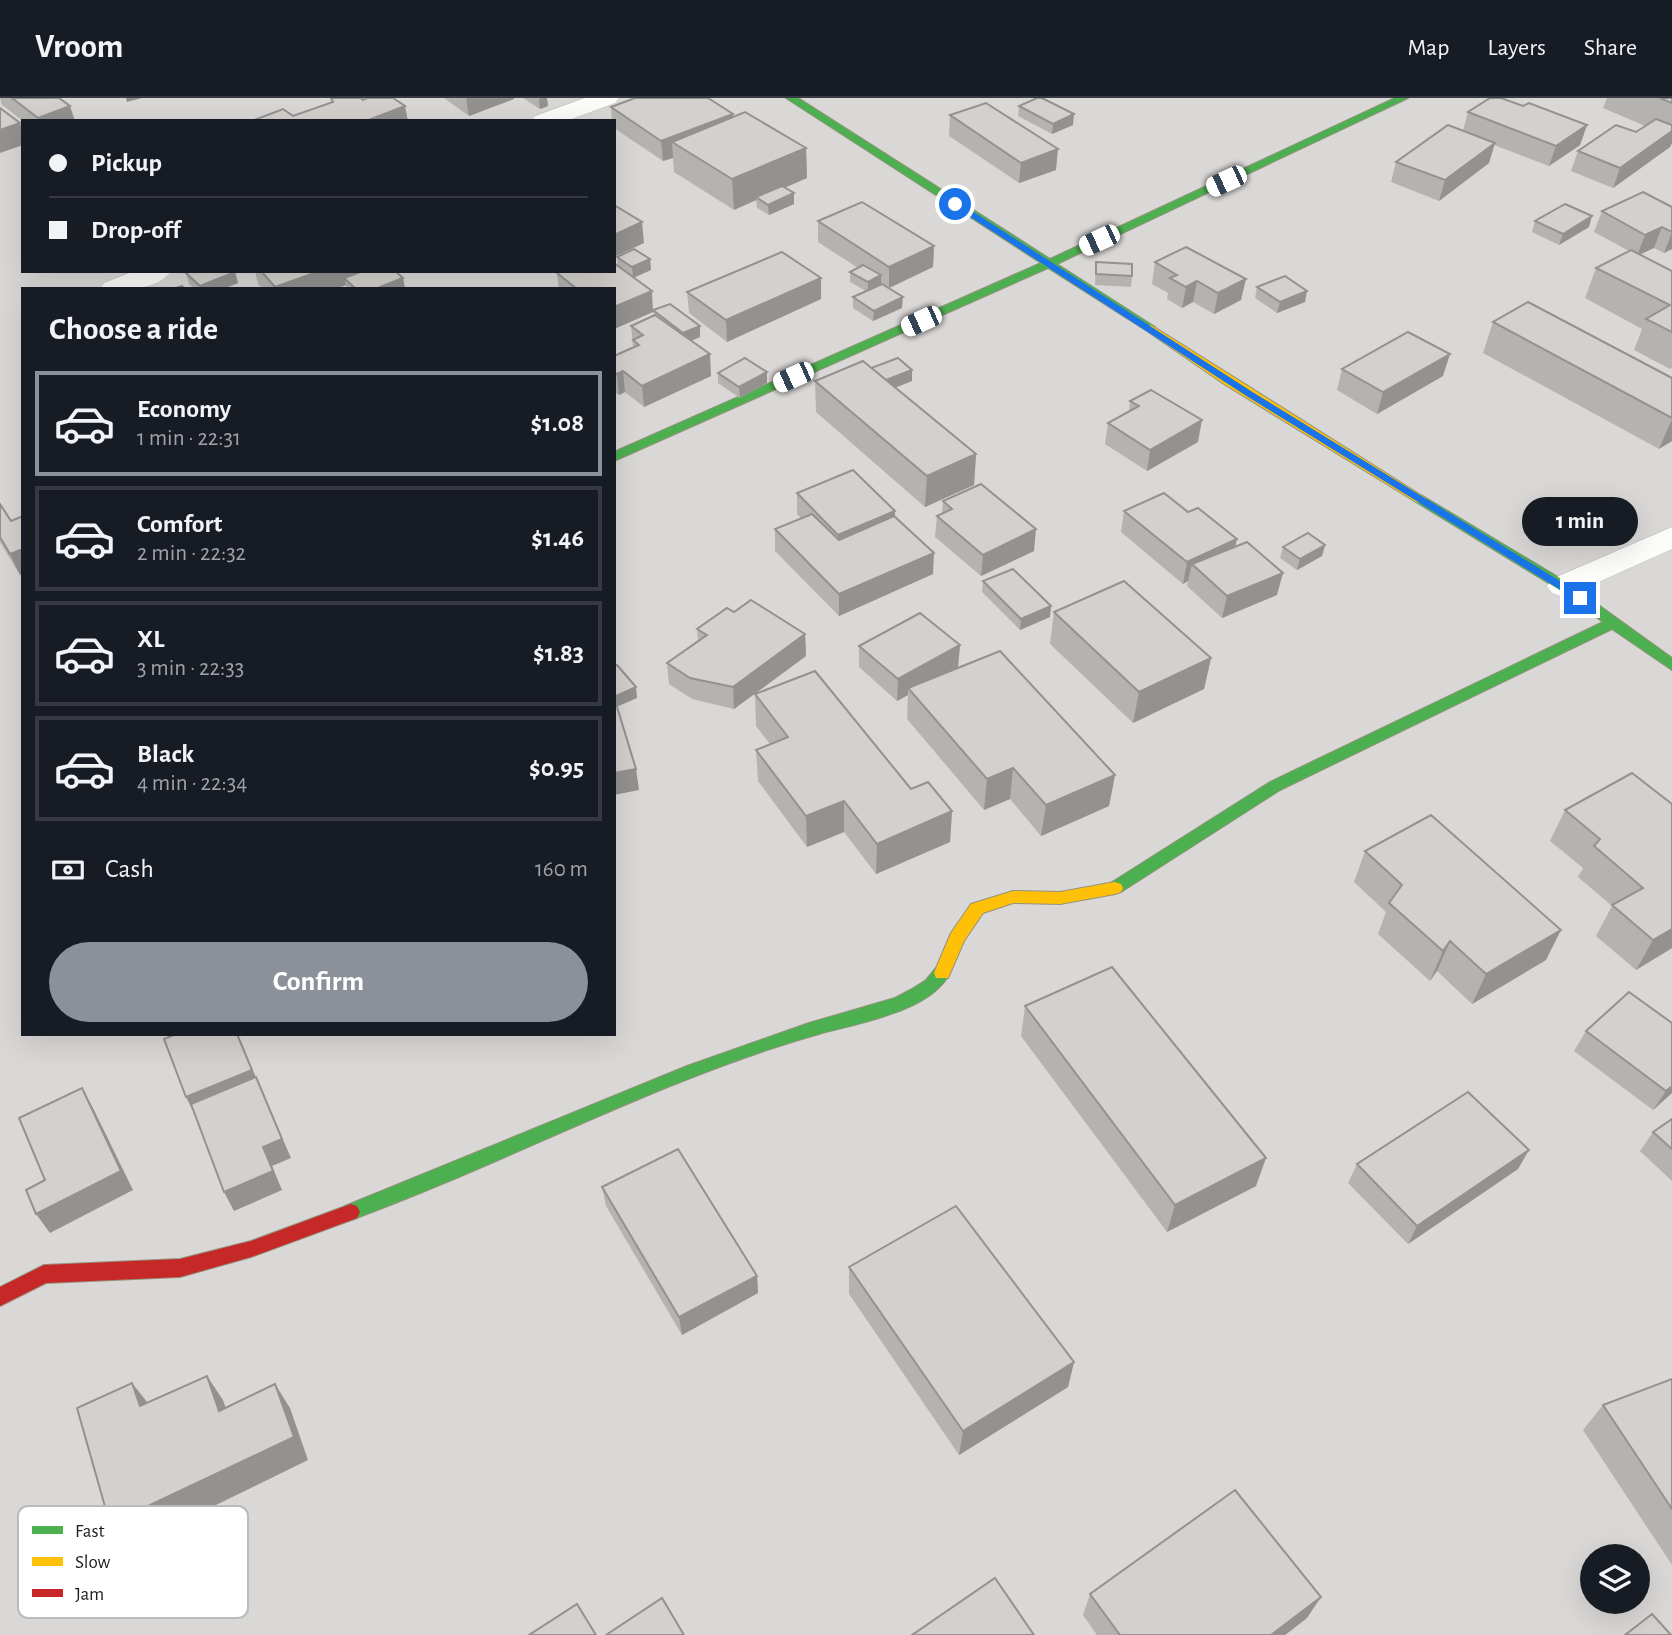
<!DOCTYPE html>
<meta charset="utf-8">
<style>
:root{--surface:#171b24;--page:#242831;--text:#f1f3f6;--muted:#9ea1a6;--line:#363941;--accent:#8c9099}
body{margin:0;font-family:"Alegreya Sans",sans-serif;background:var(--page);color:var(--text);height:100vh;display:flex;flex-direction:column;font-size:26px;white-space:nowrap}
*{box-sizing:border-box;margin:0}
p{font-size:23px;color:var(--muted)}
.icon{flex:none;width:38px;height:38px;fill:none;stroke:currentColor;stroke-width:2;stroke-linecap:round;stroke-linejoin:round}
.map{position:relative;flex:1;overflow:hidden}
.panel{position:absolute;left:21px;top:189px;width:595px;height:749px;display:flex;flex-direction:column;background:var(--surface);border-radius:0px;box-shadow:0 7px 28px #0002}
.panel>*{flex:none}
.top-card{position:absolute;left:21px;top:21px;width:595px;height:154px;border-radius:0px;box-shadow:0 7px 28px #0002;display:grid;align-content:center;height:154px;padding:0 28px;background:var(--surface)}
.tools{position:absolute;left:1580px;top:1446px;display:grid;gap:14px}
.tools a{display:grid;place-items:center;width:70px;height:70px;border-radius:50%;background:var(--surface);box-shadow:0 7px 28px #0002;font-size:35px}
.end{position:absolute;width:32px;height:32px;margin:-16px;border:9px solid #1a73e8;background:#fff;box-shadow:0 0 0 4px #fff}
.from{border-radius:50%}
.bubble{position:absolute;height:49px;border-radius:24px;background:var(--surface);box-shadow:0 7px 28px #0002;font-size:23px;font-weight:700;line-height:49px;text-align:center}
.car{position:absolute;width:21px;height:42px;margin:-21px -10px;border-radius:9px;box-shadow:0 0 5px 2px #0007;background:linear-gradient(#fff 24%,#345 0 40%,#fff 0 76%,#345 0 86%,#fff 0)}
.top-card b{display:flex;align-items:center;gap:24px;height:66px;font-size:26px}
.top-card b+b{border-top:2px solid var(--line)}
.top-card i{width:18px;height:18px;background:var(--text)}
ul{padding:0;list-style:none}
li{display:flex;align-items:center;gap:21px;height:105px;margin:0 14px 10px;padding:0 14px;border:4px solid var(--line);border-radius:0px}
li div{flex:1}
li b{display:block;font-size:26px}
li em{font-style:normal;font-weight:700}
li.active{border-color:var(--accent)}
li>.icon{width:63px;height:63px;stroke-width:1.5}
h2{padding:0 28px;font-size:32px;line-height:84px}
.pay{display:flex;align-items:center;gap:18px;height:77px;padding:0 28px;font-size:26px}
.pay p{margin-inline-start:auto}
.button{display:flex;gap:14px;margin-top:auto;padding:14px 28px}
.button a{flex:1;height:80px;border-radius:42px;background:var(--accent);color:#fff;font-size:28px;font-weight:700;line-height:80px;text-align:center}
header{display:flex;align-items:center;gap:42px;box-sizing:border-box;height:98px;padding:0 35px;background:var(--surface);border-bottom:2px solid var(--line)}
header strong{font-size:33px}
nav{display:flex;gap:38px;margin-inline-start:auto;font-size:24px}
.map>svg:first-child{display:block}
</style>
<header>
<strong>Vroom</strong>
<nav><a>Map</a><a>Layers</a><a>Share</a></nav>
</header>
<div class="map">
<svg width="1672" height="1537" viewBox="0 0 1672 1537">
<rect width="100%" height="100%" fill="#ebe8e5"/>
<path fill="#dad8d6" fill-rule="evenodd" d="M0,0H1672V1537H0ZM23,23H614V173H23ZM23,191H614V936H23ZM1592,1458H1638V1503H1592Z"/>
<g fill="none" stroke-linecap="round" stroke-linejoin="round">
<g stroke="#c2c0bf" stroke-width="1">
<g id="street">
<polygon points="585,0 619,0 615,5 566,23 531,23 535,18"/>
<path d="M134,173H171C157,194 122,191 100,191L104,185Z"/>
<polygon points="1672,429 1672,451 1574,495 1563,499 1552,495 1547,488 1552,481"/>
</g>
</g>
<g stroke="#95927d" stroke-width="2">
<g id="fast">
<polygon points="786,0 798,0 1050,161 1395,0 1408,0 1057,166 1155,229 1155,233 1147,233 1048,170 614,363 614,354 1041,165"/>
<polygon points="1421,397 1568,485 1672,560 1672,572 1612,531 1280,692 1121,794 1109,794 1107,790 1109,786 1270,684 1603,524 1558,491 1416,404 1415,401"/>
<path d="M942,868L948,870L950,875C930,914 858,925 819,936C660,981 507,1065 351,1122L345,1120L342,1114L345,1108L687,968L809,925L895,900L912,891L926,882L936,870Z"/>
</g>
</g>
<g stroke="#95927d" stroke-width="2">
<g id="slow">
<polygon points="1151,227 1427,401 1421,405 1416,404 1224,286 1147,233 1145,231"/>
<polygon points="1115,784 1121,786 1123,790 1121,794 1115,796 1060,806 1013,805 983,815 964,843 948,880 936,880 934,875 951,835 971,806 1013,793 1060,794"/>
</g>
</g>
<g stroke="#95927d" stroke-width="2">
<polygon id="jam" points="351,1106 357,1108 360,1114 357,1120 251,1159 180,1179 46,1185 0,1208 0,1189 44,1167 180,1161 251,1143"/>
</g>
<use href="#street" fill="#fcfcfb" fill-rule="evenodd"/>
<use href="#fast" fill="#4caf50" fill-rule="evenodd"/>
<use href="#slow" fill="#ffc107" fill-rule="evenodd"/>
<use href="#jam" fill="#c62828" fill-rule="evenodd"/>
</g>
<g fill="#b5b3b0">
<polygon points="0,0 59,0 75,23 23,23 2,7"/>
<polygon points="444,0 514,0 514,1 469,18"/>
<polygon points="523,0 547,0 548,8 540,11"/>
<polygon points="1607,0 1672,0 1672,45 1670,49 1613,90 1571,73 1578,53 1636,34 1645,28 1603,10"/>
<polygon points="1019,8 1073,27 1052,36 1018,18"/>
<polygon points="1523,8 1587,27 1580,47 1549,68 1494,47 1489,65 1439,103 1391,84 1396,64 1463,33 1468,14"/>
<polygon points="611,9 733,19 806,50 807,80 785,89 794,106 769,117 757,110 756,102 734,112 674,74 673,60 663,63 614,30 614,23 612,23"/>
<polygon points="950,17 1056,72 1019,85 949,38"/>
<polygon points="1672,109 1672,151 1664,155 1654,150 1639,156 1672,173 1672,270 1670,271 1634,252 1642,231 1585,200 1596,170 1629,153 1594,134 1602,113"/>
<polygon points="818,123 934,148 933,169 889,190 881,185 881,187 902,210 873,223 853,210 853,199 866,193 850,184 850,174 858,170 818,144"/>
<polygon points="1535,123 1589,129 1559,147 1532,134"/>
<polygon points="617,159 650,161 651,172 634,179 654,212 700,239 691,243 711,278 644,309 625,294 619,297 614,294 614,258 633,249 631,228 654,217 653,214 614,231 614,191 559,191 557,175 618,168"/>
<polygon points="1096,164 1132,178 1131,189 1095,187"/>
<polygon points="1155,164 1241,202 1214,216 1193,204 1182,210 1167,201 1168,195 1152,186"/>
<polygon points="255,173 395,173 403,180 405,191 347,191 346,187 335,191 263,191 258,186"/>
<polygon points="235,174 238,185 223,191 195,191 189,186 186,175"/>
<polygon points="821,180 821,201 727,244 689,215 687,194"/>
<polygon points="1257,189 1305,204 1277,215 1255,200"/>
<polygon points="1493,224 1672,280 1672,343 1659,351 1483,255"/>
<polygon points="871,270 912,272 912,283 895,290 976,356 974,387 925,409 816,314 815,283"/>
<polygon points="1342,271 1443,278 1377,316 1337,292"/>
<polygon points="718,275 767,285 740,300 718,285"/>
<polygon points="1130,303 1198,344 1147,373 1105,346 1108,325 1129,314"/>
<polygon points="797,395 933,476 839,518 775,453 775,431 801,420 797,416"/>
<polygon points="943,403 1034,453 981,478 935,439 937,418 942,415"/>
<polygon points="0,406 11,423 20,477 0,444"/>
<polygon points="1579,410 1574,421 1556,434 1538,424 1542,413"/>
<polygon points="1124,413 1188,414 1235,448 1277,497 1222,520 1187,488 1188,483 1183,486 1121,434"/>
<polygon points="1325,447 1322,458 1297,472 1280,460 1283,449"/>
<polygon points="983,483 1050,519 1020,532 982,494"/>
<polygon points="734,514 805,536 806,558 734,611 692,601 669,586 667,565 698,542 697,531"/>
<polygon points="1054,514 1211,560 1204,591 1133,625 1050,546"/>
<polygon points="960,547 958,569 952,572 1115,677 1109,708 1041,738 1010,701 984,712 907,621 908,597 897,603 859,569 859,548"/>
<polygon points="755,596 911,691 952,713 950,744 876,776 844,734 807,749 758,683 756,652 770,646 756,628"/>
<polygon points="1672,706 1672,850 1636,872 1596,838 1612,808 1578,779 1583,770 1550,743 1565,712"/>
<polygon points="1365,753 1546,862 1472,906 1437,873 1430,883 1378,836 1386,814 1354,784"/>
<polygon points="1025,908 1256,1088 1167,1134 1021,938"/>
<polygon points="1586,933 1672,995 1653,1012 1574,953"/>
<polygon points="1672,1021 1672,1083 1640,1053 1653,1034"/>
<polygon points="1357,1066 1518,1071 1408,1146 1348,1085"/>
<polygon points="602,1089 757,1178 758,1195 682,1237 606,1108"/>
<polygon points="849,1169 1074,1264 1068,1289 959,1357 849,1196"/>
<polygon points="1672,1281 1672,1467 1583,1332 1603,1307"/>
<polygon points="1090,1496 1307,1520 1285,1537 1097,1537 1083,1517"/>
</g>
<g fill="#949290">
<polygon points="126,0 142,0 127,4"/>
<polygon points="466,0 514,0 514,1 469,18"/>
<polygon points="541,0 547,0 548,8 540,11 539,1"/>
<polygon points="70,8 75,23 39,23 38,20"/>
<polygon points="405,8 408,23 366,23"/>
<polygon points="733,16 734,37 672,44 673,60 663,63 661,43"/>
<polygon points="1074,16 1073,27 1052,36 1053,26"/>
<polygon points="20,25 23,34 23,47 0,55 0,32"/>
<polygon points="1672,25 1672,45 1670,49 1613,90 1620,70 1668,36"/>
<polygon points="1587,27 1580,47 1549,68 1556,48"/>
<polygon points="1495,45 1489,65 1439,103 1445,82"/>
<polygon points="806,50 807,80 759,101 756,99 756,102 734,112 732,81"/>
<polygon points="1058,51 1056,72 1019,85 1021,65"/>
<polygon points="794,95 794,106 769,117 768,107"/>
<polygon points="1592,118 1589,129 1559,147 1563,136"/>
<polygon points="642,124 644,145 614,159 614,137"/>
<polygon points="1662,129 1654,150 1637,158 1645,137"/>
<polygon points="1672,134 1672,151 1664,155"/>
<polygon points="934,148 933,169 889,190 889,169"/>
<polygon points="650,161 651,172 633,180 632,169"/>
<polygon points="320,173 382,173 344,180 346,187 335,191 275,191 275,189"/>
<polygon points="235,174 238,185 223,191 201,191 200,188"/>
<polygon points="881,177 881,188 868,194 868,184"/>
<polygon points="403,180 405,191 375,191"/>
<polygon points="821,180 821,201 727,244 726,222"/>
<polygon points="1246,181 1241,202 1214,216 1218,195"/>
<polygon points="1197,183 1193,204 1182,210 1186,189"/>
<polygon points="652,193 653,214 614,231 614,209"/>
<polygon points="1307,193 1305,204 1277,215 1280,204"/>
<polygon points="903,199 902,210 873,223 874,213"/>
<polygon points="700,228 700,239 684,246 683,235"/>
<polygon points="710,256 711,278 644,309 642,288"/>
<polygon points="1450,256 1443,278 1377,316 1383,294"/>
<polygon points="912,272 912,283 873,298 873,288"/>
<polygon points="623,273 625,294 619,297 617,276"/>
<polygon points="767,274 767,285 740,300 739,289"/>
<polygon points="1672,321 1672,343 1659,351"/>
<polygon points="1202,322 1198,344 1147,373 1150,352"/>
<polygon points="976,356 974,387 925,409 927,378"/>
<polygon points="1579,410 1574,421 1556,434 1561,423"/>
<polygon points="895,413 895,435 838,458 838,437"/>
<polygon points="1036,431 1034,453 981,478 983,457"/>
<polygon points="1237,441 1232,462 1192,466 1188,483 1183,486 1187,464"/>
<polygon points="1325,447 1322,458 1297,472 1300,461"/>
<polygon points="23,451 23,476 20,477 10,456"/>
<polygon points="934,455 933,476 839,518 839,496"/>
<polygon points="1283,475 1277,497 1222,520 1227,498"/>
<polygon points="1051,508 1050,519 1020,532 1021,521"/>
<polygon points="805,536 806,558 734,611 733,589"/>
<polygon points="960,547 958,569 913,594 908,590 908,597 897,603 898,581"/>
<polygon points="1211,560 1204,591 1133,625 1139,594"/>
<polygon points="636,589 637,600 614,610 614,599"/>
<polygon points="1013,670 1010,701 984,712 987,681"/>
<polygon points="636,671 639,692 614,697 614,675"/>
<polygon points="1115,677 1109,708 1041,738 1046,707"/>
<polygon points="844,703 844,734 807,749 806,718"/>
<polygon points="952,713 950,744 876,776 877,746"/>
<polygon points="1672,831 1672,850 1636,872 1653,842"/>
<polygon points="1561,832 1546,862 1472,906 1486,876"/>
<polygon points="1450,843 1437,873 1430,883 1443,853"/>
<polygon points="237,936 261,991 196,1019 186,999"/>
<polygon points="256,979 291,1060 272,1068 282,1092 234,1113 224,1094 263,1049"/>
<polygon points="1672,988 1672,995 1653,1012 1666,993"/>
<polygon points="82,990 93,1010 133,1092 50,1135 36,1116"/>
<polygon points="1529,1052 1518,1071 1408,1146 1417,1128"/>
<polygon points="1266,1060 1256,1088 1167,1134 1175,1107"/>
<polygon points="757,1178 758,1195 682,1237 679,1219"/>
<polygon points="1074,1264 1068,1289 959,1357 963,1333"/>
<polygon points="207,1278 223,1302 235,1337 219,1313"/>
<polygon points="132,1285 151,1309 140,1308"/>
<polygon points="275,1286 290,1310 308,1362 130,1449 110,1426"/>
<polygon points="1321,1499 1307,1520 1285,1537 1271,1537"/>
</g>
<g fill="#d3d0cd" stroke="#949290" stroke-width="2">
<polygon points="12,0 59,0 70,8 38,20"/>
<polygon points="331,0 361,0 363,2 367,0 393,0 405,8 366,23 260,23 257,21 283,11 293,18 333,4"/>
<polygon points="635,0 708,0 733,16 661,43 611,9"/>
<polygon points="1037,0 1042,0 1074,16 1053,26 1019,8"/>
<polygon points="1490,0 1501,0 1523,8 1529,5 1587,27 1556,48 1468,14"/>
<polygon points="1660,0 1672,0 1672,5"/>
<polygon points="986,5 1058,51 1021,65 950,17"/>
<polygon points="0,10 20,25 0,32"/>
<polygon points="745,14 806,50 732,81 672,44"/>
<polygon points="1656,21 1672,27 1672,33 1620,70 1578,53 1616,27 1636,34"/>
<polygon points="1448,27 1495,45 1445,82 1396,64"/>
<polygon points="782,88 794,95 768,107 756,99"/>
<polygon points="1643,94 1672,109 1672,134 1662,129 1645,137 1602,113"/>
<polygon points="862,104 934,148 889,169 818,123"/>
<polygon points="1565,106 1592,118 1563,136 1535,123"/>
<polygon points="614,107 642,124 614,137"/>
<polygon points="1186,149 1246,181 1218,195 1197,183 1186,189 1170,180 1177,177 1155,164"/>
<polygon points="634,151 650,161 632,169 617,159"/>
<polygon points="1631,152 1672,173 1672,234 1646,221 1670,207 1596,170"/>
<polygon points="782,154 821,180 726,222 687,194"/>
<polygon points="1096,164 1132,166 1132,178 1096,176"/>
<polygon points="614,165 652,193 614,209 614,191 577,191 557,175 561,173 614,173"/>
<polygon points="863,167 881,177 868,184 850,174"/>
<polygon points="191,173 234,173 235,174 200,188 186,175"/>
<polygon points="261,173 320,173 275,189"/>
<polygon points="363,173 395,173 403,180 375,191 356,191 344,180"/>
<polygon points="1285,178 1307,193 1280,204 1257,189"/>
<polygon points="882,186 903,199 874,213 853,199"/>
<polygon points="182,188 185,191 173,191"/>
<polygon points="1528,204 1672,280 1672,320 1493,224"/>
<polygon points="670,206 700,228 683,235 653,212"/>
<polygon points="655,217 710,256 642,288 623,273 617,276 614,274 614,258 639,247 633,242 643,237 631,228"/>
<polygon points="1408,234 1450,256 1383,294 1342,271"/>
<polygon points="745,260 767,274 739,289 718,275"/>
<polygon points="898,260 912,272 886,282 871,270"/>
<polygon points="863,263 976,356 927,378 815,283"/>
<polygon points="1151,292 1202,322 1150,352 1108,325 1139,308 1130,303"/>
<polygon points="853,372 895,413 838,437 797,395"/>
<polygon points="981,386 1036,431 983,457 937,418 952,411 943,403"/>
<polygon points="1164,395 1188,414 1198,410 1237,441 1187,464 1124,413"/>
<polygon points="1560,400 1579,410 1561,423 1542,413"/>
<polygon points="0,406 11,423 23,418 23,451 10,456 0,439"/>
<polygon points="812,416 839,442 894,418 934,455 839,496 775,431"/>
<polygon points="1308,435 1325,447 1300,461 1283,449"/>
<polygon points="1247,444 1283,475 1227,498 1192,466"/>
<polygon points="1013,471 1051,508 1021,521 983,483"/>
<polygon points="1124,483 1211,560 1139,594 1054,514"/>
<polygon points="751,502 805,536 733,589 690,580 667,565 707,537 697,531 727,510 734,514"/>
<polygon points="920,515 960,547 898,581 859,548"/>
<polygon points="1000,553 1115,677 1046,707 1013,670 987,681 908,590"/>
<polygon points="617,567 636,589 614,599 614,568"/>
<polygon points="815,573 911,691 928,684 952,713 877,746 844,703 806,718 756,652 788,639 755,596"/>
<polygon points="614,599 636,671 614,675"/>
<polygon points="1632,675 1672,706 1672,831 1653,842 1612,807 1643,790 1594,748 1600,741 1565,712"/>
<polygon points="1431,717 1561,832 1486,876 1450,843 1443,853 1389,805 1402,787 1365,753"/>
<polygon points="1112,869 1266,1060 1175,1107 1025,908"/>
<polygon points="1629,894 1672,925 1672,988 1666,993 1586,933"/>
<polygon points="176,936 237,936 252,972 186,999 164,941"/>
<polygon points="256,979 282,1041 263,1049 273,1073 224,1094 191,1006"/>
<polygon points="82,990 121,1073 36,1116 26,1092 45,1082 19,1020"/>
<polygon points="1468,994 1529,1052 1417,1128 1357,1066"/>
<polygon points="1672,1021 1672,1051 1653,1034"/>
<polygon points="678,1051 757,1178 679,1219 602,1089"/>
<polygon points="956,1108 1074,1264 963,1333 849,1169"/>
<polygon points="207,1278 219,1313 275,1286 294,1339 110,1426 77,1310 132,1285 140,1308"/>
<polygon points="1672,1281 1672,1411 1603,1307"/>
<polygon points="1235,1392 1321,1499 1271,1537 1120,1537 1090,1496"/>
<polygon points="995,1480 1034,1537 912,1537"/>
<polygon points="662,1500 684,1537 606,1537"/>
<polygon points="577,1506 596,1537 529,1537"/>
<polygon points="1652,1516 1671,1537 1625,1537"/>
</g>
<polygon fill="#1a73e8" points="952,104 958,104 1254,295 1584,498 1584,502 1577,502 1248,299 952,107"/>
<rect x="18" y="1408" width="230" height="112" rx="10" fill="#fff" stroke="#bbb" stroke-width="2"/>
<rect x="32" y="1428" width="31" height="8" fill="#4caf50"/>
<rect x="32" y="1459" width="31" height="9" fill="#ffc107"/>
<rect x="32" y="1491" width="31" height="8" fill="#c62828"/>
<g font-size="19" fill="#1c1c1c">
<text x="75" y="1439">Fast</text>
<text x="75" y="1470">Slow</text>
<text x="75" y="1502">Jam</text>
</g>
</svg>
<div class="tools">
<a><svg class="icon" aria-label="layers" viewBox="0 0 24 24"><path d="M12 4l9 5-9 5-9-5zM3 14l9 5 9-5"/></svg></a>
</div>
<i class="end from" style="left:955px;top:106px"></i>
<i class="end" style="left:1580px;top:500px"></i>
<div class="bubble" style="left:1522px;top:399px;width:116px">1 min</div>
<i class="car" style="left:1226px;top:83px;rotate:245deg"></i>
<i class="car" style="left:1099px;top:142px;rotate:245deg"></i>
<i class="car" style="left:921px;top:223px;rotate:246deg"></i>
<i class="car" style="left:793px;top:279px;rotate:246deg"></i>
<div class="top-card">
<b><i class="from"></i>Pickup</b>
<b><i></i>Drop-off</b>
</div>
<section class="panel">
<h2>Choose a ride</h2>
<ul>
<li class="active"><svg class="icon" aria-label="car" viewBox="0 0 24 24"><path d="M5 17H2v-5l4-1 3-4h7l3 4 3 1v5h-3M9 17h6M6 11h13"/><circle cx="7" cy="17" r="2"/><circle cx="17" cy="17" r="2"/></svg><div><b>Economy</b><p>1 min · 22:31</p></div><em>$1.08</em></li>
<li><svg class="icon" aria-label="car" viewBox="0 0 24 24"><path d="M5 17H2v-5l4-1 3-4h7l3 4 3 1v5h-3M9 17h6M6 11h13"/><circle cx="7" cy="17" r="2"/><circle cx="17" cy="17" r="2"/></svg><div><b>Comfort</b><p>2 min · 22:32</p></div><em>$1.46</em></li>
<li><svg class="icon" aria-label="car" viewBox="0 0 24 24"><path d="M5 17H2v-5l4-1 3-4h7l3 4 3 1v5h-3M9 17h6M6 11h13"/><circle cx="7" cy="17" r="2"/><circle cx="17" cy="17" r="2"/></svg><div><b>XL</b><p>3 min · 22:33</p></div><em>$1.83</em></li>
<li><svg class="icon" aria-label="car" viewBox="0 0 24 24"><path d="M5 17H2v-5l4-1 3-4h7l3 4 3 1v5h-3M9 17h6M6 11h13"/><circle cx="7" cy="17" r="2"/><circle cx="17" cy="17" r="2"/></svg><div><b>Black</b><p>4 min · 22:34</p></div><em>$0.95</em></li>
</ul>
<div class="pay"><svg class="icon" aria-label="cash" viewBox="0 0 24 24"><path d="M3 7h18v10H3z"/><circle cx="12" cy="12" r="2"/></svg>Cash<p>160 m</p></div>
<div class="button"><a>Confirm</a></div>
</section>
</div>
